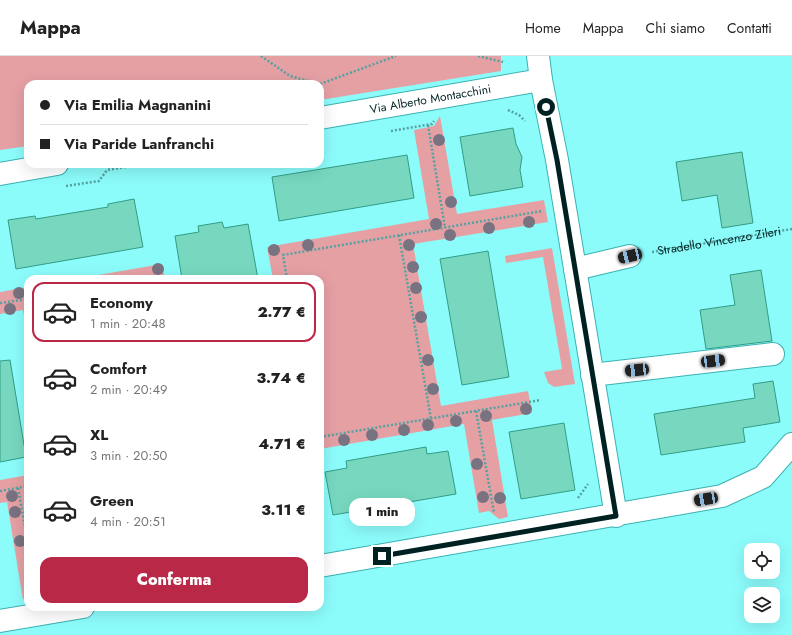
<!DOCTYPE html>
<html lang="it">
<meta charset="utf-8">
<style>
:root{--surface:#fff;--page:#f2f2f2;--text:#222;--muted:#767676;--line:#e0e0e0;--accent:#b92846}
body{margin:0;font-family:Jost,sans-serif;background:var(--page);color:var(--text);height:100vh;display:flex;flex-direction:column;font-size:15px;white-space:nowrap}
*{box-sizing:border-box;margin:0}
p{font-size:13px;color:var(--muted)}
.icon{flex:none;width:22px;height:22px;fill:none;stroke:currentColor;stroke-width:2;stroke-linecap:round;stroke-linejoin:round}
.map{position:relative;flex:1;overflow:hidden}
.drawer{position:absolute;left:24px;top:219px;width:300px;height:336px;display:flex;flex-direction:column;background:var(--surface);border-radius:12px;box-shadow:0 4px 16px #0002}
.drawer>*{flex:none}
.banner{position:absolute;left:24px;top:24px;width:300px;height:88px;border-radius:12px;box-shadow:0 4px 16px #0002;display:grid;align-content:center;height:88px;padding:0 16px;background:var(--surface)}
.tools{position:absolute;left:744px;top:487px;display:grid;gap:8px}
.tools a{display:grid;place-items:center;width:36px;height:36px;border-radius:8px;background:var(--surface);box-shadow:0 4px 16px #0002;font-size:20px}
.end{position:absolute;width:18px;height:18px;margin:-9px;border:5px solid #002121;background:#fff;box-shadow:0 0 0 2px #fff}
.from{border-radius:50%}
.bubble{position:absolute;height:28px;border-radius:12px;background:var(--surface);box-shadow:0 4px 16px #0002;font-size:13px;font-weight:800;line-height:28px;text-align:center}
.car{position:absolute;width:12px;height:24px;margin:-12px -6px;border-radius:5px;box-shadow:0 0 3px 1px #0007;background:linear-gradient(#222 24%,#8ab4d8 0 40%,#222 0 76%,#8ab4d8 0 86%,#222 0)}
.banner b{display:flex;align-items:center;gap:14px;height:38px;font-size:15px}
.banner b+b{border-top:1px solid var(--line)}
.banner i{width:10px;height:10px;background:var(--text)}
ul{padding:7px 0 0;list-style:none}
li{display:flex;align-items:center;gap:12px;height:60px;margin:0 8px 6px;padding:0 8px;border:2px solid transparent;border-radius:12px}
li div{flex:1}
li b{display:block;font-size:15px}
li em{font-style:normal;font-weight:800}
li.selected{border-color:var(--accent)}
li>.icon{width:36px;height:36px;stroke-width:1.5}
.button{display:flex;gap:8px;margin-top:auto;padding:8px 16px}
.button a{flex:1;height:46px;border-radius:12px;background:var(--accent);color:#fff;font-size:16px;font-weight:800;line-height:46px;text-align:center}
header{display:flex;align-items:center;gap:24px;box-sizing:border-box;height:56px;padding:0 20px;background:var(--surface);border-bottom:1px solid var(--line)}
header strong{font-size:19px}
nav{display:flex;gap:22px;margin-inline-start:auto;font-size:14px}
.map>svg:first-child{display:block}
</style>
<header>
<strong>Mappa</strong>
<nav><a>Home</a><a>Mappa</a><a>Chi siamo</a><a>Contatti</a></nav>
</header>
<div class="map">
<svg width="792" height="579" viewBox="0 0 792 579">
<rect width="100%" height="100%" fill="#8cfcfb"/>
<g fill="#e5a0a4">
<polygon points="0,0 501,0 501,15 320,44 320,28 28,28 28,90 0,94"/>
<polygon points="440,60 457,158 544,144 548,166 413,188 441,350 528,335 532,357 492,364 508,461 499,463 489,455 479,457 464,368 320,393 320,223 273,223 267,191 429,163 414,74 434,70"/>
<polygon points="552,192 575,328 554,331 548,327 544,316 562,313 543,201 506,207 505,200"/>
<polygon points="162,208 165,223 75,223"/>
<polygon points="28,231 28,283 23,254 0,258 0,236"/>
<polygon points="28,419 28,534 23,544 7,446 0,447 0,424"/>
</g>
<g fill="#77d8bf" stroke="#329d86">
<polygon points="513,72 516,88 522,101 520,114 523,131 470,140 460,81"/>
<polygon points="742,96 753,167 722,172 717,139 682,145 676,106"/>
<polygon points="407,99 414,142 279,165 272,121"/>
<polygon points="134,143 143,191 16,213 8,164 35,160 36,163 108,151 108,148"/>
<polygon points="222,166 224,172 248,168 258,223 182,223 175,180 199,176 198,170"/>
<polygon points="488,195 509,321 462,329 440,203"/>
<polygon points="761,214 772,285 706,293 700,254 735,249 730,219"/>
<polygon points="10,304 26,401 0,406 0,305"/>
<polygon points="773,325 780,366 743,372 745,386 661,399 654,358 755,342 753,328"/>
<polygon points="564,367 575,434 521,443 509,376"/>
<polygon points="426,391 427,398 448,395 456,438 333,459 325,416 347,412 346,405"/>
</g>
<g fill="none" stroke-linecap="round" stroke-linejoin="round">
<g stroke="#3bb1b1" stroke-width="24">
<g id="minor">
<polyline points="538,0 541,24 557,104 616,460"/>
<path id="s2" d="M320,62L541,24"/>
<polyline points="0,118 57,108"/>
<polyline points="575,213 630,200"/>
<polyline points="592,319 773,298"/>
<polyline points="320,510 722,440 763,421 792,388"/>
<polyline points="0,565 83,551"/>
</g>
</g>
<g stroke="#52a2a1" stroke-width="2.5" stroke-dasharray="2 2" stroke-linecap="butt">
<polyline points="261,0 290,20 319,28"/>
<polyline points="478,0 503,6"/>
<polyline points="320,28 396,0"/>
<polyline points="508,54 519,59 525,65"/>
<polyline points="428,69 445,172"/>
<polyline points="391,75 432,68 434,65"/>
<polyline points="66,130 99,125 107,114 144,108"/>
<polyline points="399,179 431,363"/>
<path id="s1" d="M652,196L792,173"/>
<polyline points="143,223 152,222 152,223"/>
<polyline points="287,223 283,199 542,155"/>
<polyline points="0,247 28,243"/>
<polyline points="476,355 494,457"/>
<polyline points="320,381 541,344"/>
<polyline points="18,432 28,487"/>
<polyline points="0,435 28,430"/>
<polyline points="578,442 588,428"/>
</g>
<use href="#minor" stroke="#fff" stroke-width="22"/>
</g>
<g fill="#787281">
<circle cx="439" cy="84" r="6"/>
<circle cx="451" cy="146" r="6"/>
<circle cx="529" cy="166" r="6"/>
<circle cx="436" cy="168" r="6"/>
<circle cx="489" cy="172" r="6"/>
<circle cx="450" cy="179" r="6"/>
<circle cx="308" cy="189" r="6"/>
<circle cx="409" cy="189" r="6"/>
<circle cx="274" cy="194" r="6"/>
<circle cx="413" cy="211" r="6"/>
<circle cx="158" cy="213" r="6"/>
<circle cx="416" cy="232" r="6"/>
<circle cx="19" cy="237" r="6"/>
<circle cx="10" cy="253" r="6"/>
<circle cx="421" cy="261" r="6"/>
<circle cx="428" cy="304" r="6"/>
<circle cx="433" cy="333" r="6"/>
<circle cx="526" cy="353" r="6"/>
<circle cx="486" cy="360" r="6"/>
<circle cx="456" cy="365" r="6"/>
<circle cx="428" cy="369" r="6"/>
<circle cx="404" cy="374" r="6"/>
<circle cx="372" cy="379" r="6"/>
<circle cx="344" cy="384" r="6"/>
<circle cx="477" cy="408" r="6"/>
<circle cx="12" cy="440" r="6"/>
<circle cx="483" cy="441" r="6"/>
<circle cx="500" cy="442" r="6"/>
<circle cx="15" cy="456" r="6"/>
<circle cx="20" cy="485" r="6"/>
</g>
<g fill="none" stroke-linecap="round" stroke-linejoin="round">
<polyline stroke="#002121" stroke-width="5" points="382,500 616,460 557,104 546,51"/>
</g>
<g text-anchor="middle" stroke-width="3" stroke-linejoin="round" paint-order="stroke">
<g font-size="12" fill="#002121" stroke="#8cfcfb">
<text dy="4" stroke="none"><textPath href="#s2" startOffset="112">Via Alberto Montacchini</textPath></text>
<text dy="4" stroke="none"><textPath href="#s1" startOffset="68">Stradello Vincenzo Zileri</textPath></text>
</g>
</g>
</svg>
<div class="tools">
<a><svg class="icon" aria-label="locate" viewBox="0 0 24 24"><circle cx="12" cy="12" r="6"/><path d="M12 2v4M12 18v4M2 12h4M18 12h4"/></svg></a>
<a><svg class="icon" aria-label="layers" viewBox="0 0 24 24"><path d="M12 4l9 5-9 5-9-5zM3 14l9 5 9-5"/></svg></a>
</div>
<i class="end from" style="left:546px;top:51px"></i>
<i class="end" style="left:382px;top:500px"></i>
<div class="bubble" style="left:349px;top:442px;width:66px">1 min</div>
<i class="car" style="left:630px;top:200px;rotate:257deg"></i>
<i class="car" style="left:713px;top:305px;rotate:83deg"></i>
<i class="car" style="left:637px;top:314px;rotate:264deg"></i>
<i class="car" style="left:706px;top:443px;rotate:260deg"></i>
<div class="banner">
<b><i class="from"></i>Via Emilia Magnanini</b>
<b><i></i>Via Paride Lanfranchi</b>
</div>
<section class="drawer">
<ul>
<li class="selected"><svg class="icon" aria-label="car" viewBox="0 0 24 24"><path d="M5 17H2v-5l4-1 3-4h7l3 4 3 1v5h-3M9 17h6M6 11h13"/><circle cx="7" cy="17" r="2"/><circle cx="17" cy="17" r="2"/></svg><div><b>Economy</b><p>1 min · 20:48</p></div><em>2.77 €</em></li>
<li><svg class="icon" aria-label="car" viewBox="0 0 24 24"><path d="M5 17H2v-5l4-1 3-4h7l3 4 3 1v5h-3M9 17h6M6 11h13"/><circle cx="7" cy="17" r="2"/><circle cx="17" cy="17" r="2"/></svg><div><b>Comfort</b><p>2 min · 20:49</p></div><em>3.74 €</em></li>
<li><svg class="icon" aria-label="car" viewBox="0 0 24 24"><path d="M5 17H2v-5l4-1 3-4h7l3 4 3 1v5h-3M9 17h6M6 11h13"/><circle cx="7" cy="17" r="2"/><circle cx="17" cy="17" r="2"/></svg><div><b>XL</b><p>3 min · 20:50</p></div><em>4.71 €</em></li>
<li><svg class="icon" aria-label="car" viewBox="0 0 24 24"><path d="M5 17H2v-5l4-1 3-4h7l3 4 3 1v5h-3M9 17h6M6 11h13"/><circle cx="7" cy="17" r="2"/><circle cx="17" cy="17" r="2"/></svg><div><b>Green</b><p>4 min · 20:51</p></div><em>3.11 €</em></li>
</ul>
<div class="button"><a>Conferma</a></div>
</section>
</div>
